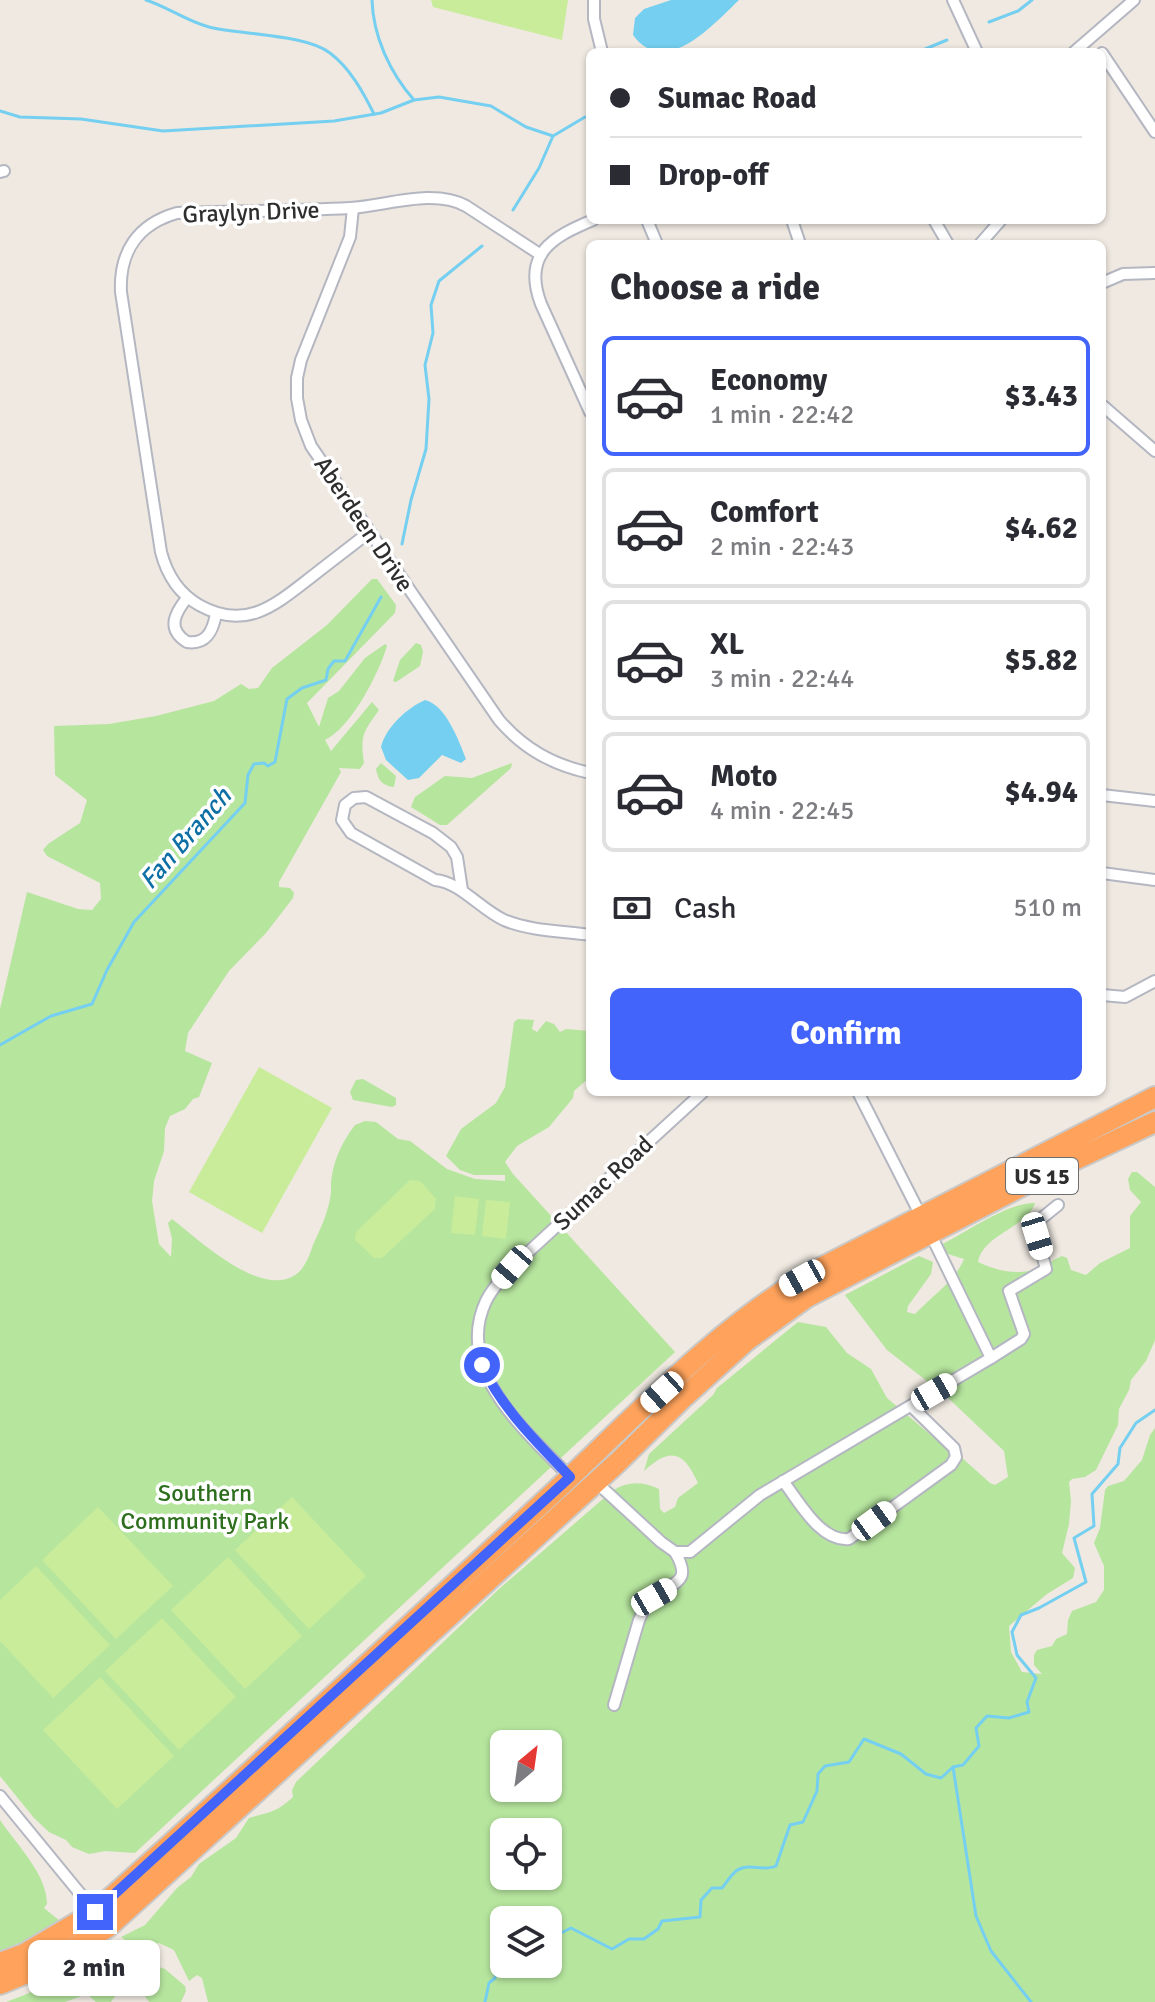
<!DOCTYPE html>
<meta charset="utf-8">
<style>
:root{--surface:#fff;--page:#f2f2f3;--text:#2b2b33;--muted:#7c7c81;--line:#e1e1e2;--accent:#4264fb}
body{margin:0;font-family:Signika,sans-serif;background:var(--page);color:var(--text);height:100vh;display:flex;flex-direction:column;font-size:30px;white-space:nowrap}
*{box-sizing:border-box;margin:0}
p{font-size:26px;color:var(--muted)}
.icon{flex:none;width:44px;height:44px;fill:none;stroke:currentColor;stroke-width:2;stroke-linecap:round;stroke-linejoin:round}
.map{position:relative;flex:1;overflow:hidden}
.side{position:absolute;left:586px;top:240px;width:520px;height:856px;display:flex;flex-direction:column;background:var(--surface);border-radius:12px;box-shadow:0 2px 6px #0004}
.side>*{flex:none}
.banner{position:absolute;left:586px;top:48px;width:520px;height:176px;border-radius:12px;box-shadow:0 2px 6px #0004;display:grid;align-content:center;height:176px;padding:0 24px;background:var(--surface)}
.needle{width:52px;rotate:29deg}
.tools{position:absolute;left:490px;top:1730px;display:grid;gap:16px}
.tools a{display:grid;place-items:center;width:72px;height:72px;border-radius:12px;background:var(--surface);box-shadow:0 2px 6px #0004;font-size:40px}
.end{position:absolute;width:36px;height:36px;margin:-18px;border:10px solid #4264fb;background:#fff;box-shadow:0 0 0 4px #fff}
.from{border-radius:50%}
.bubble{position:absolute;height:56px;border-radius:12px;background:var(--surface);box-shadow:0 2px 6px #0004;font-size:26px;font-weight:700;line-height:56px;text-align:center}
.car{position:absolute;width:24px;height:48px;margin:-24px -12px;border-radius:10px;box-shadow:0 0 6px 2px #0007;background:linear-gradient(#fff 24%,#345 0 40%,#fff 0 76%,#345 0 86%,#fff 0)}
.banner b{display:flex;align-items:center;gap:28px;height:76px;font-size:30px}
.banner b+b{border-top:2px solid var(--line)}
.banner i{width:20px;height:20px;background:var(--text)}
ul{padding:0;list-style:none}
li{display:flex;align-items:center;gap:24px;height:120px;margin:0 16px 12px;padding:0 8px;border:4px solid var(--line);border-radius:12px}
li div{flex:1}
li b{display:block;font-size:30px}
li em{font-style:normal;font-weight:700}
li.on{border-color:var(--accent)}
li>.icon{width:72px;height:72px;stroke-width:1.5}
h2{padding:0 24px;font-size:36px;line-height:96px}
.pay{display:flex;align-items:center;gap:20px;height:88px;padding:0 24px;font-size:30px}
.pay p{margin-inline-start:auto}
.action{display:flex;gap:16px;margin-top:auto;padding:16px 24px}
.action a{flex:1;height:92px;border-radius:12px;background:var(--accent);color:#fff;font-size:32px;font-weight:700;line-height:92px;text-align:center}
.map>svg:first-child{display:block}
</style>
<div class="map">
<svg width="1155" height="2002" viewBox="0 0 1155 2002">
<rect width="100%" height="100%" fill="#efe9e1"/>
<g fill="#b6e59e" fill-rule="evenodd">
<path d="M372,579H377L396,605L395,613L307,703L319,727L328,698L339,691L365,658L385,644L387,646C379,673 351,728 325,740L331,751L372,702L379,710C363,732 360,736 364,763L360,769L339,768L341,772L279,882V887L290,888L294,893L293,898L266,933L229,971L188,1033L185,1051L212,1063L199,1097L193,1099L185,1109L170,1116L165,1128L164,1151L154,1181L152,1201L159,1244L171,1257L172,1239L168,1223L172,1219C198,1239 265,1303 299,1272C306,1265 310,1254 313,1245C320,1230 327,1215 330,1199C332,1191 330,1183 332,1175C335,1157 344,1139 355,1125L365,1121L376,1122L398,1139L410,1141L447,1169L475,1179L505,1181V1175H474L460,1170L446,1156L461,1129L496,1103L505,1087L514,1022L518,1019L534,1020L532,1029L537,1032L546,1021L554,1024L560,1032L566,1029L590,1031V1077L574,1091L573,1098L549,1127L517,1146L505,1162L513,1174L675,1352L135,1853L105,1851L89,1854L72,1847L66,1840L49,1832L34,1818L0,1776V1009L27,892L78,909L92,910L101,899L100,883L47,856L43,850L48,844L80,823L87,800L55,775L54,726L109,724L156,716L214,701L241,684L249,689L258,688L272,668L327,625Z"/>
<polygon points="416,643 421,645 423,652 420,666 396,682 393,681 400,660"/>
<path d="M381,763L396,776L394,787C382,786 378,780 376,769Z"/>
<polygon points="512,763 511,768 447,825 440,825 411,807 415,797 445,776 472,778"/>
<polygon points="363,1079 396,1098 396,1105 392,1107 353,1100 350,1092 356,1080"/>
<path d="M1132,1172H1137L1155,1187V1340L1146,1361L1131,1380L1129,1390L1119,1409L1118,1425L1096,1470L1085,1477L1072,1479L1069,1482L1071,1501L1069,1524L1062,1553L1075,1568L1073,1578L1047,1594L1009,1626L1011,1652L1022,1672L1042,1674L1034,1665V1655L1037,1650L1052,1646L1056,1639L1067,1634L1068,1620L1072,1611L1096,1602L1104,1590V1566L1094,1543L1100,1528L1105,1490L1108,1486L1124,1481L1142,1460L1150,1435L1155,1428V2002H208L202,1978L197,1975L189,1981L174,1950L159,1943L136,1948L121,1937L145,1925L177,1888L191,1877L199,1864L236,1838L249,1818C269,1812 276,1813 293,1797L292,1790L296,1782L499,1589L611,1492C627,1481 642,1481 659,1489L660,1509L664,1513L675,1507L678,1498L698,1483C684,1452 671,1446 644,1471L649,1454L713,1395L717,1388L798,1322L826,1327L847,1353L871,1369L887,1398L939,1442L960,1456L990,1483L995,1485L1008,1477L1004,1451L946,1396L887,1350L845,1295L919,1256L933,1262L931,1274L908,1306L907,1312L915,1314C930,1298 956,1280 964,1259L948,1254L941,1245C963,1234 1011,1201 1035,1203C1028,1227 983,1234 978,1262C997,1271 1018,1276 1039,1268C1048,1264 1054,1259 1062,1256L1067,1258L1071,1270L1086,1275L1100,1263L1130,1248V1216L1141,1202L1130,1190L1128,1179ZM504,1744H548V1788H504ZM504,1832H548V1876H504ZM504,1920H548V1964H504Z"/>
<path d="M0,1820C16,1844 47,1874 47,1904L44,1908L61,1922L0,1953Z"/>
<polygon points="106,1948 122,1968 156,1966 165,1969 185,1986 186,1991 181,2002 149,2002 136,1983 125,1981 111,2002 96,2002 87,1994 65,2002 6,2002 27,1994"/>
</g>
<g fill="#c9ec9a">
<polygon points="431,0 568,0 562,40 433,7"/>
<polygon points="259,1067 332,1108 262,1233 189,1192"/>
<polygon points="410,1180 420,1181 436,1199 435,1209 382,1258 374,1258 355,1240 356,1232"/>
<polygon points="455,1196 479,1199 475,1235 451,1233"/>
<polygon points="486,1200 510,1202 506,1239 482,1236"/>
<polygon points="292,1497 366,1576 309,1629 235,1550"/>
<polygon points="98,1507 173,1586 116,1639 42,1560"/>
<polygon points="228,1557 302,1636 245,1689 171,1610"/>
<polygon points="36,1566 110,1645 53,1698 0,1641 0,1600"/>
<polygon points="162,1618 236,1697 179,1750 105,1671"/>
<polygon points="100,1677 174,1756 117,1809 43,1730"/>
</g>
<g fill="#75cff0">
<path d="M671,0H739C713,25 665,79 633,35L635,18L644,9Z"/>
<path d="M425,700C446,705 459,741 466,759L461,763L442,755L419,778L408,780L386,760L381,747C386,727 407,708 425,700Z"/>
</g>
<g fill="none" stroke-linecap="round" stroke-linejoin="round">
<g stroke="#75cff0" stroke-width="3">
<path d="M146,0C168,7 186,21 209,27C241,35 306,34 330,53C350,68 363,92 374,114"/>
<path d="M372,0C373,36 390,73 414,100"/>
<polyline points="989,22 1018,11 1032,0"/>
<polyline points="918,52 947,40"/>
<polyline points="0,111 20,117 81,119 163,131 334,121 381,113 414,100 439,97 491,106 526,127 553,136"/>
<polyline points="513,210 539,168 553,136 585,117"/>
<polyline points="402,544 411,500 426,449 429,399 425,365 433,333 431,305 439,281 482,246"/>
<polyline points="0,1045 51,1016 92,1004 107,970 134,922 245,803 248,775 254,764 264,763 268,766 275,762 287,699 302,688 326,680 328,669 334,661 345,661 381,597"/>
<polyline points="953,1767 976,1916 991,1951 1031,2002"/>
<path d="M548,1934L553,1937L571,1928L612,1949L629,1939H644L658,1929L662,1921L700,1917L701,1900L712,1888H722C726,1883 731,1875 736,1871C747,1862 764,1872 776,1866L790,1825L803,1822L817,1791L818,1774L825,1766L849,1762L864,1739L901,1754L926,1774L941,1778L953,1767L963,1765L979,1746L976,1728L987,1716L1009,1718L1029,1712L1027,1702L1036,1678L1017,1655L1012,1632L1021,1615L1039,1608L1086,1582L1074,1538L1094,1526L1092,1494L1118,1464L1120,1448L1136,1423L1155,1410"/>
<polyline points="485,2002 489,1983 495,1978 496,1967 504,1952"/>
</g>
<g stroke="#b4b7c1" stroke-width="14">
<g id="street">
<polyline points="594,0 594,19 602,52"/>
<polyline points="953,0 977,52"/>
<polyline points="1074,52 1134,0"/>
<polyline points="1102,53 1155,132"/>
<polyline points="0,172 4,171"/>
<path d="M353,208L350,237L301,360L297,378V398L301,420L311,446L499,720C524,749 553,765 590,773"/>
<polyline points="647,220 657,244"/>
<polyline points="792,220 800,244"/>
<polyline points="934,220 948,244"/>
<polyline points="980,244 1001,220"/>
<polyline points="1102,283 1123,274 1155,273"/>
<polyline points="1102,405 1155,451"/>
<path d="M590,412L541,304C522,254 552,237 593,220"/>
<path d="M368,533C349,548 329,563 310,578C274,606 245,631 199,605C178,593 167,575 161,552L121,292C119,252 138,224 177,213C234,211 292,211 350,208C386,206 433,188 466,206L541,255"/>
<path d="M187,598C175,613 166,629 187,642C207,645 213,630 216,614"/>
<polyline points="1102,795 1155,801"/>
<polyline points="1102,873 1155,880"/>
<path d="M462,890L457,857L451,847L433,833L366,797L354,798L345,805L342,820L351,833L435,880C460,882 480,909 504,920C530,931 562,931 590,935"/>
<polyline points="1102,995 1125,997 1155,981"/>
<polyline points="858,1092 922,1218"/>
<polyline points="991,1358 1021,1339 1024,1334 1009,1291 1046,1269 1037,1236 1037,1222 1058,1205"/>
<path d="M570,1477C527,1432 453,1371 486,1301C492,1288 503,1277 512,1267L703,1092"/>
<path d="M783,1481C799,1501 820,1542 849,1539L951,1465L956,1457L954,1448L911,1406"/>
<polyline points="596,1482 661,1542 675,1552 690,1552 760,1495 991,1358 930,1233"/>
<path d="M614,1705L639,1620C643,1611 647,1603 654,1597C674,1581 693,1583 675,1552"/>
<polyline points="0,1796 96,1913"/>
</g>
</g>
<g stroke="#c9c9c9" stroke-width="24">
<g id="highway">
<path d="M0,1963L24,1954L95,1912C249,1775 399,1635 550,1496C634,1418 717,1327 817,1270L1155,1097"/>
<polyline points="0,1984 44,1966 108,1927 617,1463 685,1396 746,1341 807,1297 1053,1170 1155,1122"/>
</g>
</g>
<use href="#street" stroke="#fff" stroke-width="10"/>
<use href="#highway" stroke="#ffa35c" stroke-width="20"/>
</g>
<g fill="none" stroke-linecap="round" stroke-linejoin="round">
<path stroke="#4264fb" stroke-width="10" d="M95,1912L570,1477C538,1443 501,1408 482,1365"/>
</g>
<g text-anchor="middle" stroke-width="7" stroke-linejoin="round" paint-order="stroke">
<rect fill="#fff" stroke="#6d6d6d" stroke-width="2" x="1006" y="1158" width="72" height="36" rx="6"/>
<g font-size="22" font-weight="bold" fill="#2e2e2e">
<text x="1042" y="1184">US 15</text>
</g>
<g font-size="24" fill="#2e2e2e" stroke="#fff">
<text transform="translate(251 212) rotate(-2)" y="8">Graylyn Drive</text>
<text transform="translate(364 524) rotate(56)" y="8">Aberdeen Drive</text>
<text transform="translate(603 1183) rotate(-43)" y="8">Sumac Road</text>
</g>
<g font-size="24" fill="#2c6e1b" stroke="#fff">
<text x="205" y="1501">Southern<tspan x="205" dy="28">Community Park</tspan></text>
</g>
<g font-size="26" font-style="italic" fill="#0d6fa3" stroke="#fff">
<text transform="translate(185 838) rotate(-49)" y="9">Fan Branch</text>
</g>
</g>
</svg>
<div class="tools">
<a><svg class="needle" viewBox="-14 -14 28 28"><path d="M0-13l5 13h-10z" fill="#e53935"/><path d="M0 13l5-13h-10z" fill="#7c7c81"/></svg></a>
<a><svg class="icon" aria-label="locate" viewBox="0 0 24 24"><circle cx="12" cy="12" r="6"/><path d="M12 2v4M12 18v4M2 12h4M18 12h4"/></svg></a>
<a><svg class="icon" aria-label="layers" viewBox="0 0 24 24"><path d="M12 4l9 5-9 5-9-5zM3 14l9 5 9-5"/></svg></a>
</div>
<i class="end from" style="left:482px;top:1365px"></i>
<i class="end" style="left:95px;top:1912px"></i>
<div class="bubble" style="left:28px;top:1940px;width:132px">2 min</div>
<i class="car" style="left:1037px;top:1236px;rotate:163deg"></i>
<i class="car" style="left:512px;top:1267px;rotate:221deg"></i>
<i class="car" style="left:802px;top:1278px;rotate:241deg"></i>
<i class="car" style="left:662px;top:1392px;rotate:228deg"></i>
<i class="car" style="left:934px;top:1392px;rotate:60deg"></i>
<i class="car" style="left:874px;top:1521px;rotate:54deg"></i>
<i class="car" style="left:654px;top:1597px;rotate:60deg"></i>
<div class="banner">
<b><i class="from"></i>Sumac Road</b>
<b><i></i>Drop-off</b>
</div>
<section class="side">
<h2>Choose a ride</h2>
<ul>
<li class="on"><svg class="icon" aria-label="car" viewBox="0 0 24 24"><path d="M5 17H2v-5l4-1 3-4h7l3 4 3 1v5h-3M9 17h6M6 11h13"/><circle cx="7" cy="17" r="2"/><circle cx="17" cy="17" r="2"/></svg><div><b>Economy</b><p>1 min · 22:42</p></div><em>$3.43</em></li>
<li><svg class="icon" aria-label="car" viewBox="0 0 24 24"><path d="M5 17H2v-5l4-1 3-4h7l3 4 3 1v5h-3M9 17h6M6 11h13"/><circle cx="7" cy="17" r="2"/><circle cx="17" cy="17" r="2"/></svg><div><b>Comfort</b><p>2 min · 22:43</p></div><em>$4.62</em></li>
<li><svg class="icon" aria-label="car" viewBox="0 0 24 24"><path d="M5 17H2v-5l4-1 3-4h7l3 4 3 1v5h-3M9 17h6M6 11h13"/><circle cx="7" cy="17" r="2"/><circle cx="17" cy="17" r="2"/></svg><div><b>XL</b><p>3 min · 22:44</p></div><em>$5.82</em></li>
<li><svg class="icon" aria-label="car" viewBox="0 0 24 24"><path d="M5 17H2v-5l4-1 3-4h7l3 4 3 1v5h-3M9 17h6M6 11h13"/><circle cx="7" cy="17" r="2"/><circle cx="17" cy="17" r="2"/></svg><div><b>Moto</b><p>4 min · 22:45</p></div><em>$4.94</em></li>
</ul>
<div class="pay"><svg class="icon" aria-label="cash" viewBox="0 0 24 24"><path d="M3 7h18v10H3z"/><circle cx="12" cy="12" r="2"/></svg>Cash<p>510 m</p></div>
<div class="action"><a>Confirm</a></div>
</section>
</div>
